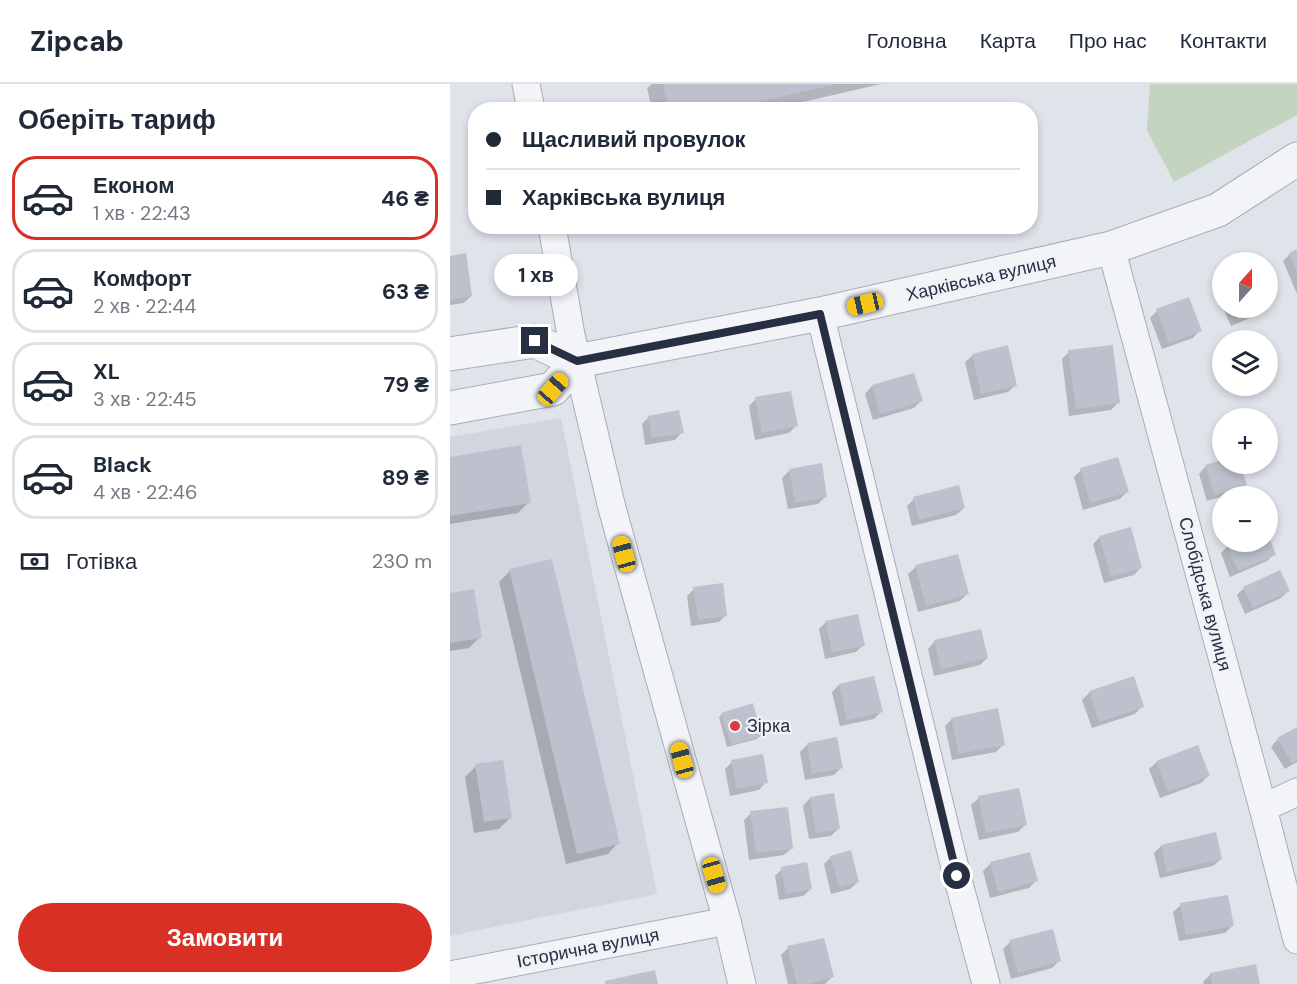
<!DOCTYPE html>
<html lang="uk">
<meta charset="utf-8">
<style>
:root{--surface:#fff;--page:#f2f2f3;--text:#1f2937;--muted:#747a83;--line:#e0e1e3;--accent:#d93025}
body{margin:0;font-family:"DM Sans",sans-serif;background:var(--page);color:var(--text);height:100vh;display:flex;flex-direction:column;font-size:22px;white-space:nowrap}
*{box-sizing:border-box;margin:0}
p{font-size:20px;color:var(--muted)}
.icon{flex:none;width:33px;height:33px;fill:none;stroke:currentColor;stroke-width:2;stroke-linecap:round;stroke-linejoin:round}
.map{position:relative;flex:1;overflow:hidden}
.details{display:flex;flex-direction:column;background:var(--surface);width:450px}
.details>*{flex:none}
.guide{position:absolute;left:18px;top:18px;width:570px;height:132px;border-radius:24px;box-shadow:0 3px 9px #0003;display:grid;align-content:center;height:132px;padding:0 18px;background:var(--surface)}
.needle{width:39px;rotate:21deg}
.tools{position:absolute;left:762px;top:168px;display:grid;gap:12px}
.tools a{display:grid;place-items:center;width:66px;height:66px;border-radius:50%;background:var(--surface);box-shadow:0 3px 9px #0003;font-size:30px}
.end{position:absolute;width:27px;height:27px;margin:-14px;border:8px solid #272f43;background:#fff;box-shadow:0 0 0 3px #fff}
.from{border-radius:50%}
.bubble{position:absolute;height:42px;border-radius:21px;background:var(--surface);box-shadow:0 3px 9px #0003;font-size:20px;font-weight:700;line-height:42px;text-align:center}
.car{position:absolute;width:18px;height:36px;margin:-18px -9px;border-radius:8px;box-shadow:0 0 4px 2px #0007;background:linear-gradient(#f5c518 24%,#345 0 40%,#f5c518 0 76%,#345 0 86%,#f5c518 0)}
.guide b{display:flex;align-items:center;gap:21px;height:57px;font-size:22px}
.guide b+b{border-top:2px solid var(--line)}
.guide i{width:15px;height:15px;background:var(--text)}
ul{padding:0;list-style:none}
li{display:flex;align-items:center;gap:18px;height:84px;margin:0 12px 9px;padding:0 6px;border:3px solid var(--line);border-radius:24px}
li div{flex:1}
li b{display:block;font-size:22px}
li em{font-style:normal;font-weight:700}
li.active{border-color:var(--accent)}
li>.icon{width:54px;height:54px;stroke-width:1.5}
h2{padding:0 18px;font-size:27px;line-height:72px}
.pay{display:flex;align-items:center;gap:15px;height:66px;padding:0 18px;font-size:22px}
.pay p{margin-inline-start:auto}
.primary-button{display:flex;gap:12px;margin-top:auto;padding:12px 18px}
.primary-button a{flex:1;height:69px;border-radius:36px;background:var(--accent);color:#fff;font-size:24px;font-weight:700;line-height:69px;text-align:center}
header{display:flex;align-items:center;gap:36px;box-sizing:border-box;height:84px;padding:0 30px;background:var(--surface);border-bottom:2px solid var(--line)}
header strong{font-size:28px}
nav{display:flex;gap:33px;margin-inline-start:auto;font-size:21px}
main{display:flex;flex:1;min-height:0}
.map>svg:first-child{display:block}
</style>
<header>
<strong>Zipcab</strong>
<nav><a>Головна</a><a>Карта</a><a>Про нас</a><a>Контакти</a></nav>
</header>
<main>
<section class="details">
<h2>Оберіть тариф</h2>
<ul>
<li class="active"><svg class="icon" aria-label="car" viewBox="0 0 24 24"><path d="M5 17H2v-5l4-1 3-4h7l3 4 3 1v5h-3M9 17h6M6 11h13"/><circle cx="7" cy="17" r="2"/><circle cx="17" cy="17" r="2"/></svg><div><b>Економ</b><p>1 хв · 22:43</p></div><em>46 ₴</em></li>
<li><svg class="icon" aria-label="car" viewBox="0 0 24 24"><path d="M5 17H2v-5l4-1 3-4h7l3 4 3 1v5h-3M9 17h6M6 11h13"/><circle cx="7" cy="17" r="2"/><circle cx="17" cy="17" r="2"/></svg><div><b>Комфорт</b><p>2 хв · 22:44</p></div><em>63 ₴</em></li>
<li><svg class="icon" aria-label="car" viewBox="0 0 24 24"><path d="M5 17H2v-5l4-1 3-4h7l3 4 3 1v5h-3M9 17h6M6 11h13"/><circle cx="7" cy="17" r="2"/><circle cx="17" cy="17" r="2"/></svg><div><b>XL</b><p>3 хв · 22:45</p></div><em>79 ₴</em></li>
<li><svg class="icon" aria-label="car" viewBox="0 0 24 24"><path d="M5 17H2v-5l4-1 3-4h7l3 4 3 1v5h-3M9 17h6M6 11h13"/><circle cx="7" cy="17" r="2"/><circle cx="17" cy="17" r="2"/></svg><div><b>Black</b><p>4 хв · 22:46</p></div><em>89 ₴</em></li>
</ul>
<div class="pay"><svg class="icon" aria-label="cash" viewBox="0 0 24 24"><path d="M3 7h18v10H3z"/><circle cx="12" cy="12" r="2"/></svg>Готівка<p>230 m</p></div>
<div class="primary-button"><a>Замовити</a></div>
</section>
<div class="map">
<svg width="847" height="900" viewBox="0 0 847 900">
<rect width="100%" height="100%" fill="#dfe3ea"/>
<polygon fill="#d1d5df" points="111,334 207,810 0,852 0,353"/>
<polygon fill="#c3d4c0" points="700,0 847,0 847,31 724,98 697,46"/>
<g fill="#0003">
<polygon points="202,0 431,0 318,26 202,26 197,4"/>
<polygon points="847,167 847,210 833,177 840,170"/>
<polygon points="0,173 21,212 14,219 0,221"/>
<polygon points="772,197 772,196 772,222 765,204"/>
<polygon points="773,224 808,224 809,226 802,233 781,242"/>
<polygon points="707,227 750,246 743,254 712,265 700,234"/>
<polygon points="619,268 668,319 661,326 619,332 612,275"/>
<polygon points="523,271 566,301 558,308 524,316 515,278"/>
<polygon points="422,302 471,317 464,324 423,336 415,310"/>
<polygon points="306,315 346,342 339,349 305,356 299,322"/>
<polygon points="199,333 232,348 225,356 195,361 192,340"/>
<polygon points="0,374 79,418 68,429 0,440"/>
<polygon points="772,377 772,380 788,380 795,401 788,408 757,417 749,390 756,382"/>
<polygon points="631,386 677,408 670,415 633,426 624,393"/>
<polygon points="339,387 376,412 368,420 338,425 332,394"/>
<polygon points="464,415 514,424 506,431 462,442 457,422"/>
<polygon points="650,453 691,483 684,491 654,499 643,460"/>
<polygon points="818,454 824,470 817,477 780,493 771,469 778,462 789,458 818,458"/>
<polygon points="466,483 517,510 510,517 468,528 458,490"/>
<polygon points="60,487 168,759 158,770 116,780 49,498"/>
<polygon points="794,504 838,507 831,514 795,530 787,511"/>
<polygon points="244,505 276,531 269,538 241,542 237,512"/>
<polygon points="0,510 30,553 19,564 0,567"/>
<polygon points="376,538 413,561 406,568 375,575 369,545"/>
<polygon points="485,557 537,574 530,581 484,592 478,565"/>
<polygon points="389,601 431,628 424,635 390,642 382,608"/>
<polygon points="640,608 692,622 685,630 642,644 632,616"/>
<polygon points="272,630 311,651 307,655 277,663 269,633"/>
<polygon points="502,635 554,660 546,668 502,676 495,642"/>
<polygon points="847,645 847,678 835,685 821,663 828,655"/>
<polygon points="357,661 391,684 384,691 355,696 350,668"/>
<polygon points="282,678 316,698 309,706 280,712 275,685"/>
<polygon points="707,678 758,692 751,699 710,714 699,685"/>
<polygon points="26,682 60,734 49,745 24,749 15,693"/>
<polygon points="360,714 389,744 381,752 359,755 353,722"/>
<polygon points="529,714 575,741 568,748 529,756 521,721"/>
<polygon points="301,729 342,764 334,771 299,776 294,736"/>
<polygon points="711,762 771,775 763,782 710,794 704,769"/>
<polygon points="381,773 408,798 400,805 381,810 374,780"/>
<polygon points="541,779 586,797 579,804 540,814 533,787"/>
<polygon points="332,785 361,805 353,812 329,816 325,792"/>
<polygon points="731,821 782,842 775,849 729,857 723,828"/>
<polygon points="560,858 609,877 602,884 561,895 553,865"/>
<polygon points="338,864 382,893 375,900 338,900 331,871"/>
<polygon points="761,890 809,900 754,900 753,898"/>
</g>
<g fill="#bcc1cd">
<polygon points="213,0 382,0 382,1 273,26 219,26"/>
<polygon points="847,165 847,187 839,169"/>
<polygon points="16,169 22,212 0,216 0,172"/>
<polygon points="739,213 752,247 719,259 706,225"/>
<polygon points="783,224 810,224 811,226 788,236"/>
<polygon points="558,261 567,302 531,310 522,270"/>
<polygon points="663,261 670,319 626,325 618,266"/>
<polygon points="464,289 473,317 430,330 422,301"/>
<polygon points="341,307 348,342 312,349 305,313"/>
<polygon points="229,326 234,349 202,354 198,332"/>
<polygon points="71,361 81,419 0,432 0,373"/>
<polygon points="668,373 679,408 640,419 630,384"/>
<polygon points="772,376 772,380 790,380 797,401 764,411 755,381"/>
<polygon points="372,379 377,413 345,419 339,385"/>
<polygon points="509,401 515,424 469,436 463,413"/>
<polygon points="681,443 692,484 661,493 649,452"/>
<polygon points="818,450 826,471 788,487 777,461 785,458 818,458"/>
<polygon points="508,470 519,510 476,522 465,481"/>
<polygon points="102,475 170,760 127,770 59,485"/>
<polygon points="830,486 840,507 803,524 793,503"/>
<polygon points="273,499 277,532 248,536 243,503"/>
<polygon points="24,505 32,554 0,559 0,509"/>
<polygon points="408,530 415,562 382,568 375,537"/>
<polygon points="531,545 538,574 491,585 484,556"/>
<polygon points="424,592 433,628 397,636 389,600"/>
<polygon points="684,592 694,623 649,638 639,607"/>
<polygon points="303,619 312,652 281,661 271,629"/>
<polygon points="548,624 555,661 509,670 501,634"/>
<polygon points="847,643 847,676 842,679 827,654"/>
<polygon points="387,653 393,684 362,690 357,659"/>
<polygon points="748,661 760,692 718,708 706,677"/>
<polygon points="313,670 318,699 287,705 281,676"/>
<polygon points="53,676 62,734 34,738 25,680"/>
<polygon points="569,704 577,741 536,749 528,712"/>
<polygon points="384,709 390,745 366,749 360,713"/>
<polygon points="338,723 343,765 306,769 300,727"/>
<polygon points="766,748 772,775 717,788 711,761"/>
<polygon points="401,766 409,798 389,803 380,772"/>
<polygon points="580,768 588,797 548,808 540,778"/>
<polygon points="357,778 362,805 336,810 331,783"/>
<polygon points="778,811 784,842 736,851 730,819"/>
<polygon points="603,845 611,877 568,889 559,856"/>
<polygon points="374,854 384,893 359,900 347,900 337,862"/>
<polygon points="806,880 810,900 762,900 760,889"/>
<polygon points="205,886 208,900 155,900 155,897"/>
</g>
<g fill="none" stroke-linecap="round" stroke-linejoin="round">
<g stroke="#a8adb8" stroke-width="29">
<g id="minor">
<polyline points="76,0 81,26"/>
<polyline points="102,142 121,251 162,424 277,837 292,900"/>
<polyline points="661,164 813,724 847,856"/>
<polyline points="370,230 507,792 536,900"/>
<polyline points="813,724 847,708"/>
<polyline points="0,891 277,837"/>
</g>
</g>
<g stroke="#a8adb8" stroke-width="35">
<g id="tertiary">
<polyline points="0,270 85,257 127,277 370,230 661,164 768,126 847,75"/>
<polyline points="0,324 103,305 127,277"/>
</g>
</g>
<use href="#minor" stroke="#f2f4f8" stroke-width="27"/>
<use href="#tertiary" stroke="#f2f4f8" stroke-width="33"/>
</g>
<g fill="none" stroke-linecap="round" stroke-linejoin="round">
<polyline stroke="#272f43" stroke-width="8" points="85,257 127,277 370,230 507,792"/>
</g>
<circle fill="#da3a46" stroke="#eff2f7" stroke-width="2" cx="285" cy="642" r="6"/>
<g text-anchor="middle" stroke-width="4.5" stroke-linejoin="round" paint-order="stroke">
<g font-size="18" fill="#272f43" stroke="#eff2f7">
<text transform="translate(531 194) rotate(-13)" y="6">Харківська вулиця</text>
<text transform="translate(755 510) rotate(75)" y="6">Слобідська вулиця</text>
<text transform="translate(138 864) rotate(-11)" y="6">Історична вулиця</text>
</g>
<g font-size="18" fill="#272f43" stroke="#eff2f7" text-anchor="start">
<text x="297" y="648">Зірка</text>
</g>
</g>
</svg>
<div class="tools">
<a><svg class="needle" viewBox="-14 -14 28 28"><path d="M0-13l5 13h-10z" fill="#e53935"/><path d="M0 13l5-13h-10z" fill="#747a83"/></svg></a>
<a><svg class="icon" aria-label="layers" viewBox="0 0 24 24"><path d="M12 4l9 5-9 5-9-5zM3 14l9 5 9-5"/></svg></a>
<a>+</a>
<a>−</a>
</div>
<i class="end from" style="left:507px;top:792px"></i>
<i class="end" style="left:85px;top:257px"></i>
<div class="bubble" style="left:44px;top:170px;width:84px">1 хв</div>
<i class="car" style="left:415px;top:220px;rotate:257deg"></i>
<i class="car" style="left:103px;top:305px;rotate:41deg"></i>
<i class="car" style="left:174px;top:470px;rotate:345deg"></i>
<i class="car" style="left:232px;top:676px;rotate:345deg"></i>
<i class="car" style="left:264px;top:791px;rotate:164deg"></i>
<div class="guide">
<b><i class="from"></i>Щасливий провулок</b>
<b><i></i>Харківська вулиця</b>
</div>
</div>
</main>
